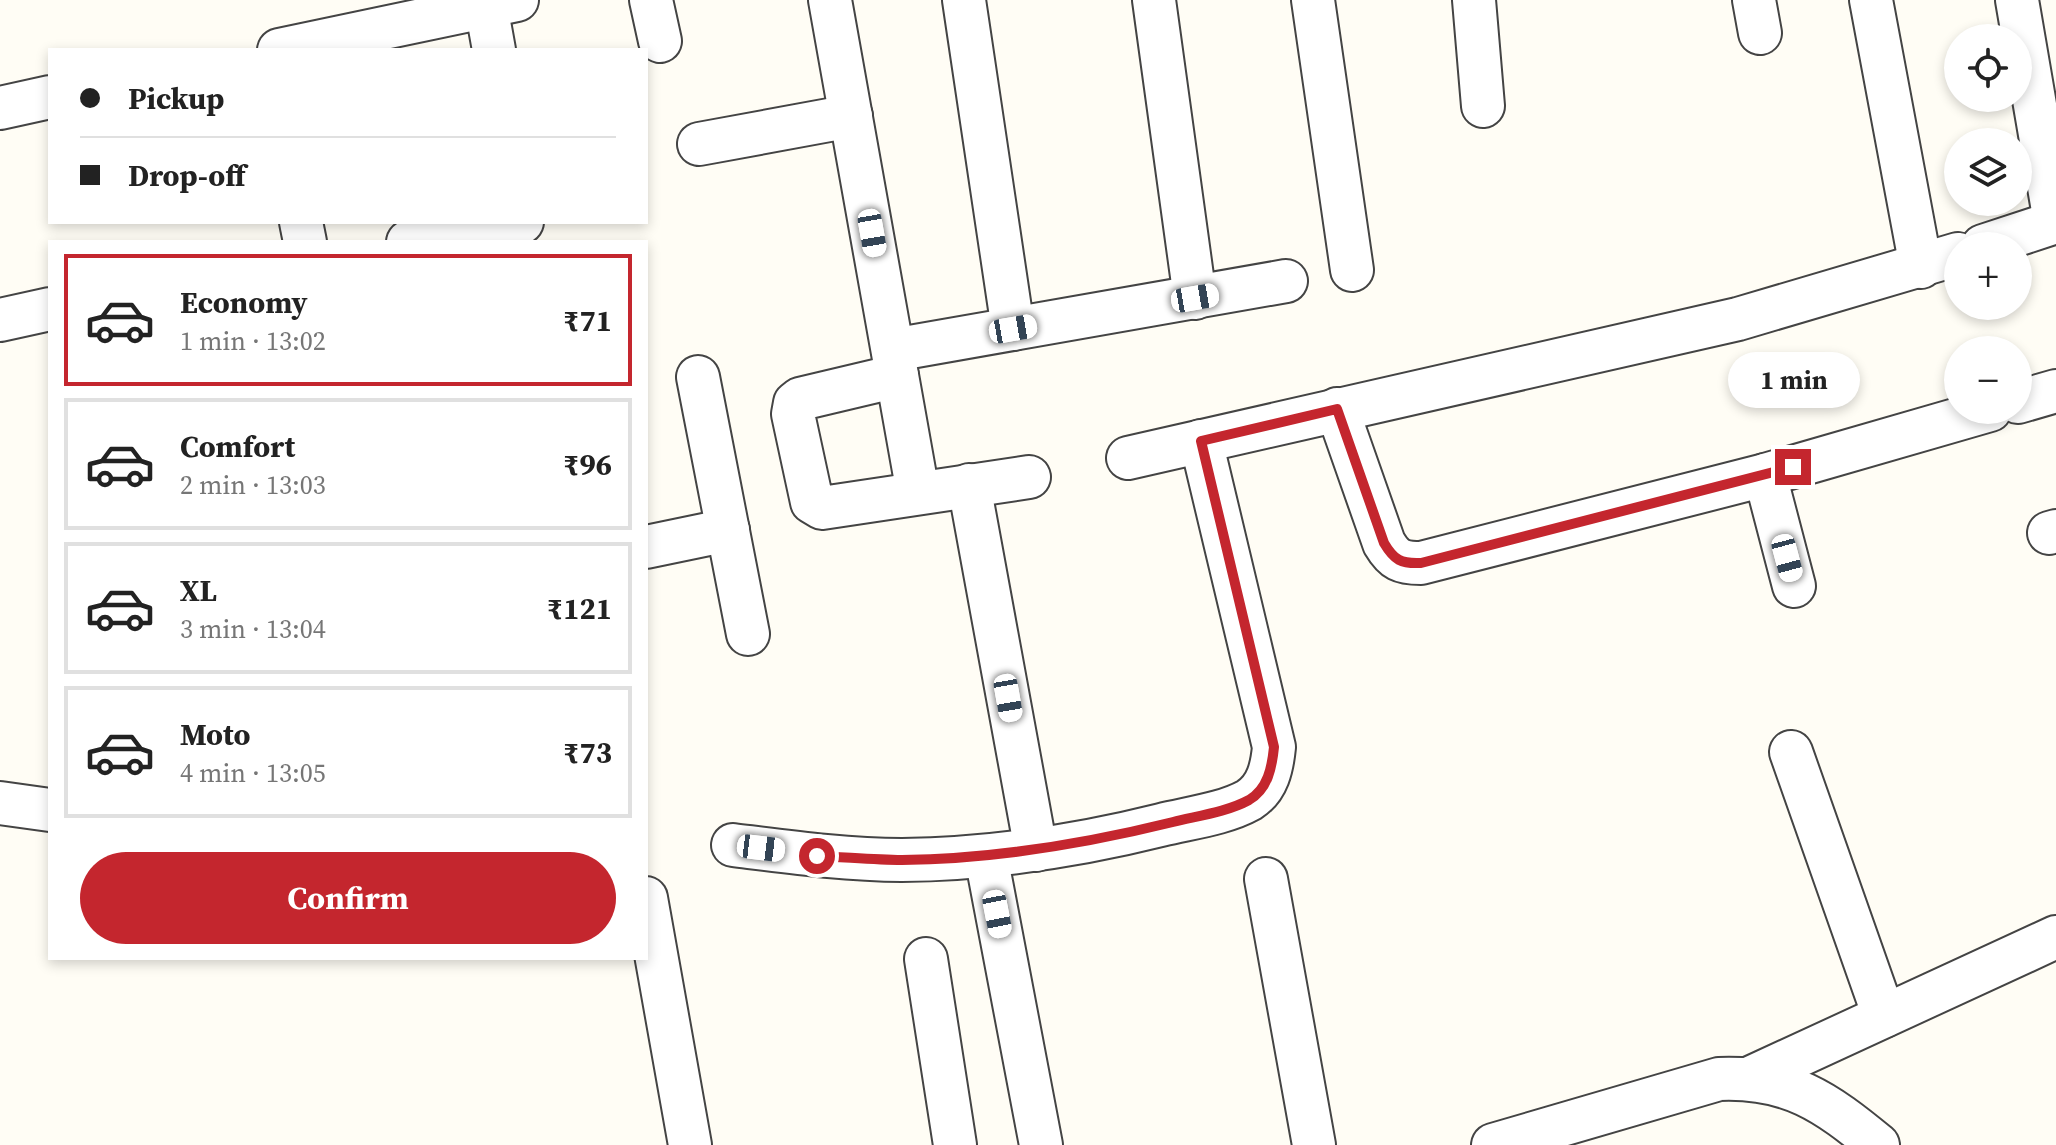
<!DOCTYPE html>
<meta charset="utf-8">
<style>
:root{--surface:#fff;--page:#f6f6f6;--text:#222;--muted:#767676;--line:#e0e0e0;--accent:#c4262e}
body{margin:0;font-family:"Source Serif 4",serif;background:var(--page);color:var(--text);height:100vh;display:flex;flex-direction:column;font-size:30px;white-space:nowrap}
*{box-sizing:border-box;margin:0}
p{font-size:26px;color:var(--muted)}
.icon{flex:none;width:44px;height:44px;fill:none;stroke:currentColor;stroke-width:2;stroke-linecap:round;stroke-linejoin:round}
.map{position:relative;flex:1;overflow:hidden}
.drawer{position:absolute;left:48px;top:240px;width:600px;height:720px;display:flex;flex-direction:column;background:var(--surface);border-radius:0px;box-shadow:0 4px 12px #0003}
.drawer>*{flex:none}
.top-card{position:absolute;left:48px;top:48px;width:600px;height:176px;border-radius:0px;box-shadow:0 4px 12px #0003;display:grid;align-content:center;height:176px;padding:0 32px;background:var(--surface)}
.fabs{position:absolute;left:1944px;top:24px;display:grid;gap:16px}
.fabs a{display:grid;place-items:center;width:88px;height:88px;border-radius:50%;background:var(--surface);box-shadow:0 4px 12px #0003;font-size:40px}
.end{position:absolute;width:36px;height:36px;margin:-18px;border:10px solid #c4262e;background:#fff;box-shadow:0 0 0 4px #fff}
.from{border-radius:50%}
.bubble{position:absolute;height:56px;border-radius:28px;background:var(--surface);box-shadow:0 4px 12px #0003;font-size:26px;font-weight:700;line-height:56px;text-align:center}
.car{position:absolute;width:24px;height:48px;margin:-24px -12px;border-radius:10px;box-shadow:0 0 6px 2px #0007;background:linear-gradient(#fff 24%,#345 0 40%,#fff 0 76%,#345 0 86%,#fff 0)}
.top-card b{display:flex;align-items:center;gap:28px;height:76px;font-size:30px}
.top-card b+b{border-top:2px solid var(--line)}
.top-card i{width:20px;height:20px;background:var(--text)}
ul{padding:14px 0 0;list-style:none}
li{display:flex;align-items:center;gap:24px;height:132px;margin:0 16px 12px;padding:0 16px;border:4px solid var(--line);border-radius:0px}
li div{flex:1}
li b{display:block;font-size:30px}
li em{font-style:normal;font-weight:700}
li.selected{border-color:var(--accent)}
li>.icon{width:72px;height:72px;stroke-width:1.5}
.button{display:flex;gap:16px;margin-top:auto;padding:16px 32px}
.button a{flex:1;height:92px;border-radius:48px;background:var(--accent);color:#fff;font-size:32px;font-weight:700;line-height:92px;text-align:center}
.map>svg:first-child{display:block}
</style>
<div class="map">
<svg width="2056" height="1145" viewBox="0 0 2056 1145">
<rect width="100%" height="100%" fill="#fffdf5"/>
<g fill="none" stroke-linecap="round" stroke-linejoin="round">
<g stroke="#444" stroke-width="46">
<g id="minor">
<polyline points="485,0 494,50"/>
<polyline points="651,0 660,41"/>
<polyline points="830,0 918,493"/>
<polyline points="964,0 1013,329"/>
<polyline points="1154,0 1195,298"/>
<polyline points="1313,0 1352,270"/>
<polyline points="1474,0 1483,106"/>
<polyline points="1754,0 1760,33"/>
<polyline points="1871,0 1921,267"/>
<polyline points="2017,0 2055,222"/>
<polyline points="279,50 517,0"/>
<polyline points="0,108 50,97"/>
<polyline points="699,144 851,116"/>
<polyline points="301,222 305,242"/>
<polyline points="408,242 522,222"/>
<polyline points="1983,246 2056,222"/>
<polyline points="0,320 50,309"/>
<polyline points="893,350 1286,281"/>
<polyline points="897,376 800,399 795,403 793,414 812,502 822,508 1029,477"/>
<polyline points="698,377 748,634"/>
<polyline points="2018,402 2056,391"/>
<path d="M1337,409L1384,543C1394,560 1401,563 1421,563L1765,475L1990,410"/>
<polyline points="1128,458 1738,319 1958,254"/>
<polyline points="1765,475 1794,586"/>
<polyline points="969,485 1036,850"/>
<polyline points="2049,533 2056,531"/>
<polyline points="646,547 728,530"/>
<polyline points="1791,752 1884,1016"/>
<polyline points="0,803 50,810"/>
<path d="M733,845C789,852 846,860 902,860C990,859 1077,846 1161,825C1189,818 1224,814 1249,800C1268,788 1272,767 1274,747L1201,441"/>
<polyline points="986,856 1041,1145"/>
<polyline points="1266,879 1314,1145"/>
<polyline points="646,898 690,1145"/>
<polyline points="926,959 955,1145"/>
<polyline points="1750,1078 2056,937"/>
<path d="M1493,1145L1719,1079C1789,1076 1826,1102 1878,1145"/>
</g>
</g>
<use href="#minor" stroke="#fff" stroke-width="42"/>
</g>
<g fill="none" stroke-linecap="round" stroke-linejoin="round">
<path stroke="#c4262e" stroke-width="10" d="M817,856C845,857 874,860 902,860C994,859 1084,844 1173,822C1197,816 1227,812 1249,800C1268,789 1272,767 1274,747L1201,441L1337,409L1384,543C1394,560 1401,564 1421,563L1793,467"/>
</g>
</svg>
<div class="fabs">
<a><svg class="icon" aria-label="locate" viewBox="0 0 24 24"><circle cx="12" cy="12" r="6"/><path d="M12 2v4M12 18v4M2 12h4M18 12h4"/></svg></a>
<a><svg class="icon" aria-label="layers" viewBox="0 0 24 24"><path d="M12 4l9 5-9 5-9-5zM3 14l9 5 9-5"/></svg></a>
<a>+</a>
<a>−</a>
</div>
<i class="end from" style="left:817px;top:856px"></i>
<i class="end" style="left:1793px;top:467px"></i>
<div class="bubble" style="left:1728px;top:352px;width:132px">1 min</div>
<i class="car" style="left:872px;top:233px;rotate:170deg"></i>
<i class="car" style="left:1195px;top:298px;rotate:80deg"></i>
<i class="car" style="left:1013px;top:329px;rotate:80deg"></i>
<i class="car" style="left:1787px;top:558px;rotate:165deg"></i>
<i class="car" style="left:1008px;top:698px;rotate:170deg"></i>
<i class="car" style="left:761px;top:848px;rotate:97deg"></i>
<i class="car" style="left:997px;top:914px;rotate:169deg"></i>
<div class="top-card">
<b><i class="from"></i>Pickup</b>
<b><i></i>Drop-off</b>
</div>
<section class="drawer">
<ul>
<li class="selected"><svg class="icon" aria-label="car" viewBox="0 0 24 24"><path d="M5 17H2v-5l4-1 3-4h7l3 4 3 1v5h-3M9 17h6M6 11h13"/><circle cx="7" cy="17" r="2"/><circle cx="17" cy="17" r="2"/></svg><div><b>Economy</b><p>1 min · 13:02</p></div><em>₹71</em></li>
<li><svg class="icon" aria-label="car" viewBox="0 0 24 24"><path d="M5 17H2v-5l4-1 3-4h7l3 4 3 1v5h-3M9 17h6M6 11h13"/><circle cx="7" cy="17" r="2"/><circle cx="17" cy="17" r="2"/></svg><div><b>Comfort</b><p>2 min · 13:03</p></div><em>₹96</em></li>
<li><svg class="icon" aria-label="car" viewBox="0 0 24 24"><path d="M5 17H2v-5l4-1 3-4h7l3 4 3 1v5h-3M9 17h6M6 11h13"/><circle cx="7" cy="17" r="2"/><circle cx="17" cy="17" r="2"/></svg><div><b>XL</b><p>3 min · 13:04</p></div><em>₹121</em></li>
<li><svg class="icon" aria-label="car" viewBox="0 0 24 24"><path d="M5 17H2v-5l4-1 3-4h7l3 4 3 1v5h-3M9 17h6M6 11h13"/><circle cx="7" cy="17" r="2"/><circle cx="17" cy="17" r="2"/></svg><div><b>Moto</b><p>4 min · 13:05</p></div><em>₹73</em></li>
</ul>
<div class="button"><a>Confirm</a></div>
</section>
</div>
